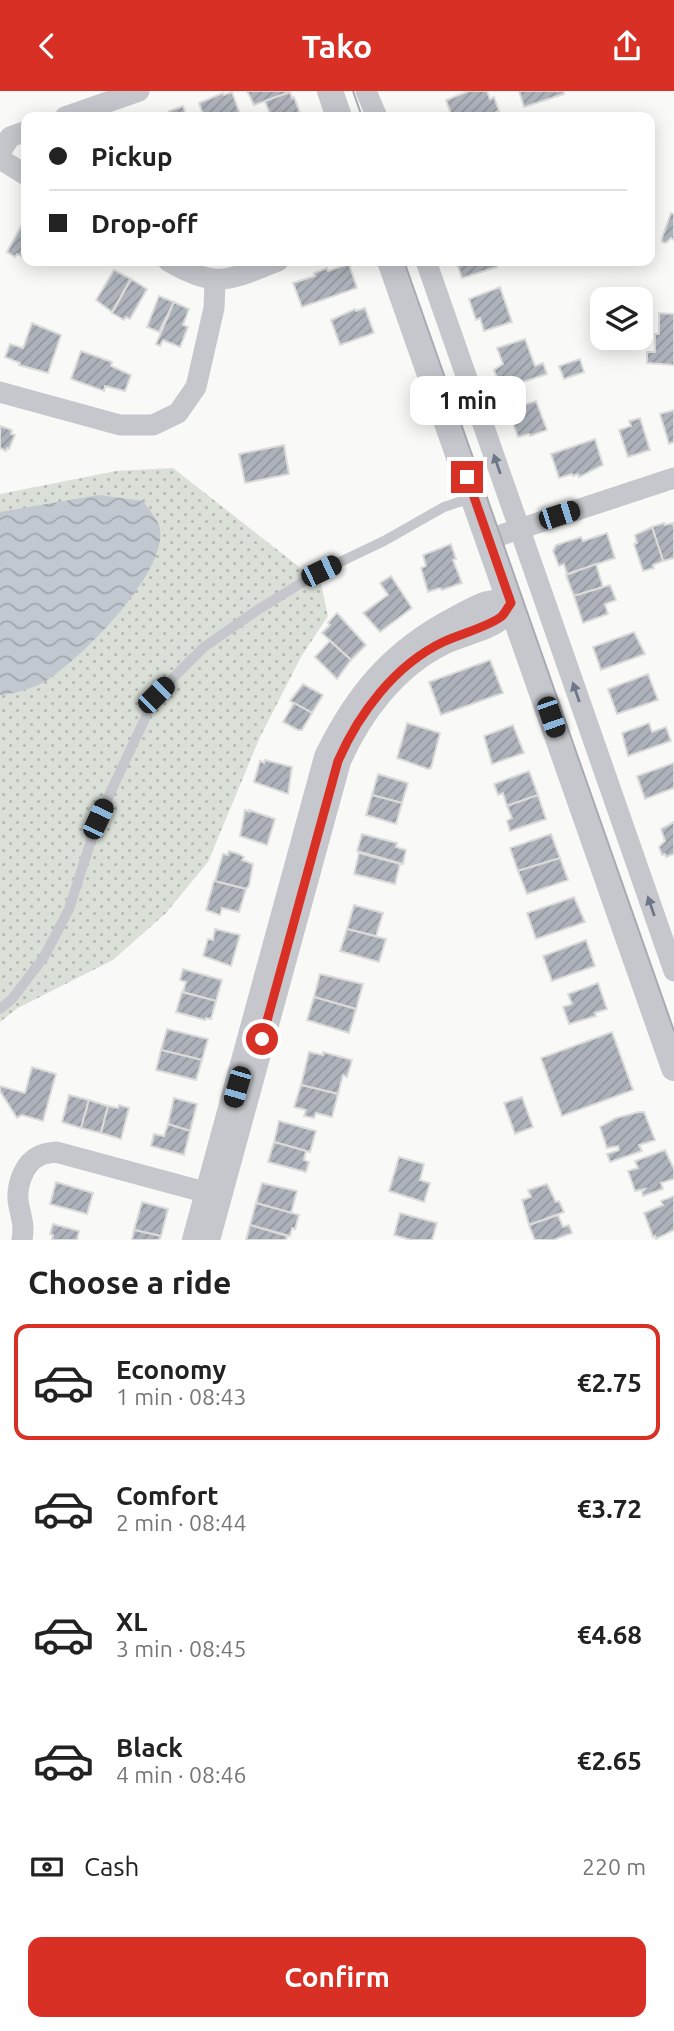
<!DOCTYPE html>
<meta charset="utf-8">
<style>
:root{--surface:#fff;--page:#f2f2f2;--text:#222;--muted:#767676;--line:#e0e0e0;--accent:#d93025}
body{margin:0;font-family:Ubuntu,sans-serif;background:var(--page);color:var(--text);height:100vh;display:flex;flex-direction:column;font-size:26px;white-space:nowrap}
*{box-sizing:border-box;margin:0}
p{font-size:23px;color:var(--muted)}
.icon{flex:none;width:38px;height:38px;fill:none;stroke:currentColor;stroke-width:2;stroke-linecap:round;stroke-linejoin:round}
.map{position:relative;height:1149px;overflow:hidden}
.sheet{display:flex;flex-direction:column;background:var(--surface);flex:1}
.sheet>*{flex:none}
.top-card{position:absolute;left:21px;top:21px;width:634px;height:154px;border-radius:14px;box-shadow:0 4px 18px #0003;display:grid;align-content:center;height:154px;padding:0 28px;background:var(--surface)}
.controls{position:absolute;left:590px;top:196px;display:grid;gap:14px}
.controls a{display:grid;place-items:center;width:63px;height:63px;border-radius:14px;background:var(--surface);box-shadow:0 4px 18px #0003;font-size:35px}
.end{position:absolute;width:32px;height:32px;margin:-16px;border:9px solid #d93025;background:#fff;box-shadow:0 0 0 4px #fff}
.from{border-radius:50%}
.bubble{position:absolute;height:49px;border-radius:14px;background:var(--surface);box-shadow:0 4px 18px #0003;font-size:23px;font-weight:700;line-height:49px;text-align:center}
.car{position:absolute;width:21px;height:42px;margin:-21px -10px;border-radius:9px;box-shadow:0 0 5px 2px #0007;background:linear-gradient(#222 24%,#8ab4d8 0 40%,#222 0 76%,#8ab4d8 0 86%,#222 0)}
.top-card b{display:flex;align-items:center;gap:24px;height:66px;font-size:26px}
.top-card b+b{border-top:2px solid var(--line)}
.top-card i{width:18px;height:18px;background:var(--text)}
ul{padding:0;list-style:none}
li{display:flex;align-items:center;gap:21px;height:116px;margin:0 14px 10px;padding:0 14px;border:4px solid transparent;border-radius:14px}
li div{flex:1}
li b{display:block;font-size:26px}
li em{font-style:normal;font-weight:700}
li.active{border-color:var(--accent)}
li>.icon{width:63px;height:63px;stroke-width:1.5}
h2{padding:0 28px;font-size:32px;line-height:84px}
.pay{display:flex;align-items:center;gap:18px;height:77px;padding:0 28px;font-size:26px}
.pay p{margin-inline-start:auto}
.cta{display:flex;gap:14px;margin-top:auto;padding:14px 28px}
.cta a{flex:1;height:80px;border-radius:14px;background:var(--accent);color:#fff;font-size:28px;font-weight:700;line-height:80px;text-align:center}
header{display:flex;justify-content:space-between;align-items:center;height:91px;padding:0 28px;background:var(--accent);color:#fff;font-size:32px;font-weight:700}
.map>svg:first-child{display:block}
</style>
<header><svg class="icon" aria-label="back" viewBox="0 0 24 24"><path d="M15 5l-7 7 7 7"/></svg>Tako<svg class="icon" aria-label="share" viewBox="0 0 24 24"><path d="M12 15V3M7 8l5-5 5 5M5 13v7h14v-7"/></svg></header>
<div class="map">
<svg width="674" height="1149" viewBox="0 0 674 1149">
<defs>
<pattern id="garden-dots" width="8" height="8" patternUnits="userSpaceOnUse" patternTransform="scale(1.75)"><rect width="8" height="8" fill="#dae0d8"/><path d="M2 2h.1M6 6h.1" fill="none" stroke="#b5bab5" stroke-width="1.8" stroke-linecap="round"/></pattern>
<pattern id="water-waves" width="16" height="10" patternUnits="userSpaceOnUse" patternTransform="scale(1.75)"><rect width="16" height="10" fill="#c2c8cf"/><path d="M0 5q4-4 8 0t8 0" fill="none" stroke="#a2a7ae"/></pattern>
<pattern id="building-hatch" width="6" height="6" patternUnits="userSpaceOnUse" patternTransform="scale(1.75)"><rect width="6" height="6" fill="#aeb3bb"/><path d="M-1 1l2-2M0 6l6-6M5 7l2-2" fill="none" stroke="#92969e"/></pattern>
</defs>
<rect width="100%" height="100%" fill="#f9f9f7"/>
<polygon fill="url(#garden-dots)" points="173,377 321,493 328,525 301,566 260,646 208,771 166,822 113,869 18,917 0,931 0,403 116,380"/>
<path fill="url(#water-waves)" d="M99,404L143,410C148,418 159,429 160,438C167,482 82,567 46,590C34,597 14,603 0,604V421Z"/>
<g fill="url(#building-hatch)" stroke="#dbdbd9" stroke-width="2">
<polygon points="247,0 289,0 290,1 254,14"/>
<polygon points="469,0 487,0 490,8 494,6 499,20 496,21 497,26 452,26 446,9"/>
<polygon points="519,0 563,0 564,3 524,16"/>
<polygon points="232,1 241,26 204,26 199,12 223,2 224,4"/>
<polygon points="290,1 292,7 294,6 301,25 271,26 265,10"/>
<polygon points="183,15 187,26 171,26 169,20"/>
<polygon points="671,122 674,123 674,149 671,147 666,152 662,151 662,147"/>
<polygon points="25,128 26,129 26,168 17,163 15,166 7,161"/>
<polygon points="456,170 495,170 497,176 462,187"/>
<polygon points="349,173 357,197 302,216 293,192 315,185 314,182 327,177 328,180"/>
<polygon points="114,179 131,188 112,221 96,209"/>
<polygon points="131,188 147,198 130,228 126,226 124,229 112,222"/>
<polygon points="500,196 512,231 484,240 480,227 476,229 469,208"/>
<polygon points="159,205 174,211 159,241 147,236"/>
<polygon points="174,211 189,218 183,234 188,236 180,256 163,249 160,255 156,253"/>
<polygon points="365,217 374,242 340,254 331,229 355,218 356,220"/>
<polygon points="659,222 674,223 674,274 647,272 647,261 655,261 655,243 659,243"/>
<polygon points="32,232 61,244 48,282 19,274 20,272 5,266 10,253 23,257"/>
<polygon points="525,248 535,275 543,272 547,283 501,298 494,279 503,273 497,257"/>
<polygon points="81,260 112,271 111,275 131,284 125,300 105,295 104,300 71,288"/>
<polygon points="580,268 584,281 564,288 559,275"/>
<polygon points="536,310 547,339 530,345 529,343 518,346 508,319"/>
<polygon points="674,319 674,351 669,353 660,323"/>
<polygon points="640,327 650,359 628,366 619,339 631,335 629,330"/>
<polygon points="0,335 12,339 11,343 15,344 9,358 7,357 6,360 0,357"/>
<polygon points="595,348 603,374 579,386 578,383 573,385 572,383 559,387 551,363"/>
<polygon points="284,354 289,383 245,392 239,363"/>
<polygon points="664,432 665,434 673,432 674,437 674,467 663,470 652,436"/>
<polygon points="652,436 663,470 653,474 654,477 643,480 634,453 637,452 635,444"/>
<polygon points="607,442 615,467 567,483 564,473 559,475 553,460 556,454 581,446 583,450"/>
<polygon points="451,453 456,468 453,469 462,492 442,499 440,497 428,501 421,477 426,475 423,464"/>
<polygon points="596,473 603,496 574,505 566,484"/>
<polygon points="391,485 412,517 380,541 363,522 388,504 380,492"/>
<polygon points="610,494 616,509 605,513 608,523 583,532 574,505"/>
<polygon points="337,522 366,554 351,569 322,542 330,534 328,532"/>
<polygon points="634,541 645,563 601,579 593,556"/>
<polygon points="330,550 351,569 337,588 315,566"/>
<polygon points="490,569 503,602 441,624 429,591"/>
<polygon points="648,583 658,609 617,623 608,598"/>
<polygon points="303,593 323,604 312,622 290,610"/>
<polygon points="294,612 312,622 302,639 298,639 283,631"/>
<polygon points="407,632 440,642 431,677 428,678 397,667"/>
<polygon points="649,632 652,641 666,636 671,650 628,665 622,642"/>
<polygon points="513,634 524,662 492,673 484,645"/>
<polygon points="265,669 292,676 288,703 254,691 260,670 264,672"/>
<polygon points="674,672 674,697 645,708 637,685"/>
<polygon points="529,680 538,704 507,715 503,702 498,704 494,693"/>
<polygon points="378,683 408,692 402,712 372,704"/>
<polygon points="372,704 402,712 396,733 366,724"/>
<polygon points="538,704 546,728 510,740 507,730 512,727 507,715"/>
<polygon points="245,719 249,721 249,719 275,728 267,754 240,745"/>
<polygon points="674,731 674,763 666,766 665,763 662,764 659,756 665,750 661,738"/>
<polygon points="362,743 397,752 396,756 406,759 403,773 357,760"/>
<polygon points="551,743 560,767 518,780 510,757"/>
<polygon points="229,760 239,763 244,766 242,769 253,773 249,795 246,798 215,790 223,763 228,764"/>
<polygon points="359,762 400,773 395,793 354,783"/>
<polygon points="560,767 568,789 527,803 518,780"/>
<polygon points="214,790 246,798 239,821 222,817 220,824 206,819"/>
<polygon points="574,806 585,831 536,848 527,822"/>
<polygon points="354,814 383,822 376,845 347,838"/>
<polygon points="215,838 240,844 231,875 203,865 208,848 213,849"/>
<polygon points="347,838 386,848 379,871 340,860"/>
<polygon points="586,849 595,875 552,890 543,865"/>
<polygon points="183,878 222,889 216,910 183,901 186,891 180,889"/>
<polygon points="320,883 363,893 356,918 314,906"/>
<polygon points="598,892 607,918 595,922 596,925 569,933 563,916 572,913 568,903"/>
<polygon points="182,901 216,910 211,928 206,927 205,929 176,921"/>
<polygon points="314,906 356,918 349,942 307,929"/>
<polygon points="167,938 208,948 202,969 161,959"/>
<polygon points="612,941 633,999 562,1025 541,967"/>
<polygon points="161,959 202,969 196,989 156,979"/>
<polygon points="309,961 323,964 323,961 352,969 347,986 343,984 338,1003 301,994"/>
<polygon points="32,976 56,983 43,1030 22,1024 17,1027 0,1000 0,995 25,1002"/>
<polygon points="301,994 338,1003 332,1026 316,1022 314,1027 304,1025 306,1019 294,1016"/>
<polygon points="69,1004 89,1009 81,1037 62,1031"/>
<polygon points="522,1006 533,1036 515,1043 504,1012"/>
<polygon points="174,1007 197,1013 190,1040 168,1033"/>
<polygon points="89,1009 108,1015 101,1042 81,1037"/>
<polygon points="119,1014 129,1017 121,1048 101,1042 108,1015 118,1017"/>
<polygon points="639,1021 644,1021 655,1049 639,1054 642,1060 610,1071 607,1063 619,1059 618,1055 607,1057 600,1036 616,1027"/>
<polygon points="279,1030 316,1040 310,1061 274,1051"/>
<polygon points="168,1033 190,1040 184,1064 151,1055 154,1043 164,1045"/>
<polygon points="274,1051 306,1060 304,1069 309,1071 306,1081 268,1071"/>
<polygon points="665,1059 674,1078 674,1088 661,1092 663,1098 643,1105 642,1101 645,1098 635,1100 628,1080 638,1077 635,1070"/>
<polygon points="399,1066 424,1073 420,1089 430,1092 424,1111 389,1100"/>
<polygon points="56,1091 93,1102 87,1123 50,1113"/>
<polygon points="262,1092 297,1100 291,1122 256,1112"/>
<polygon points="547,1093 556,1111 559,1110 564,1121 529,1134 522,1109 531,1106 528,1099"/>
<polygon points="674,1105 674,1139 656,1148 655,1145 653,1146 644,1122 663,1114 661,1110"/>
<polygon points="142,1111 168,1118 161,1145 134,1139"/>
<polygon points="256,1112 299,1124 295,1138 292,1137 290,1145 250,1134"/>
<polygon points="400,1122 437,1132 432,1149 411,1149 394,1144"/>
<polygon points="558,1124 563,1136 569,1134 572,1142 553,1149 535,1149 529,1134"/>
<polygon points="53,1133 79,1140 77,1149 52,1149 53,1144 50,1143"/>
<polygon points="250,1134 287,1145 286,1149 246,1149"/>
<polygon points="134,1139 161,1145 159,1149 132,1149"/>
</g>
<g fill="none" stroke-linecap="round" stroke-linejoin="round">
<polyline stroke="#c5c7cc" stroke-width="10" points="0,918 12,908 44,866 69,818 98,728 156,604 204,556 259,518 321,480 384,450 444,416 474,406"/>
<g stroke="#c5c7cc" stroke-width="21">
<polyline points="366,0 377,26"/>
<polyline points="65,26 139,0"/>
<polyline points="0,62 10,46 26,40"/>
<polyline points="0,68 26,84"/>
<path d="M168,170C217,199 229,189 278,170"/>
<polyline points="426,170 674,880"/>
<polyline points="0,301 120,334 153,334 178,322 196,296 214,217 215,190"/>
<polyline points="489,448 674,387"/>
<path d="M22,1149C25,1131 20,1125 18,1109C17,1093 24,1072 39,1065C44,1062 51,1062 56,1061L219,1105"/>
</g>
<g stroke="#c5c7cc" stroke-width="26">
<polyline points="330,0 339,26"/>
<polyline points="390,170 674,977"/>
<path d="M195,1149L327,666C357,604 394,560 456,528C478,517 486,509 511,512C508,516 505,522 502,525C489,537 459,543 443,551C395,574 359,622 338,670L207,1149"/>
</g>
<g stroke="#a8abb3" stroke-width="2">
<polyline points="353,0 362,26"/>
<polyline points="404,170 674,940"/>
</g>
</g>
<defs><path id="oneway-solid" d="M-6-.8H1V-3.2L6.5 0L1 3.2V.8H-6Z" transform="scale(1.75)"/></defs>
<g fill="#6e778a">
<use href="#oneway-solid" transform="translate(497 373) rotate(-109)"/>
<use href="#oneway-solid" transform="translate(576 601) rotate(-109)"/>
<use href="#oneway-solid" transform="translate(651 815) rotate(-109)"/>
</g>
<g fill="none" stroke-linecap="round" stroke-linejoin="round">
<path stroke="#d93025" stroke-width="9" d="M262,948L338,670C359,622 395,574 443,551C457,544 491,535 502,525C505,522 508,516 511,512L467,386"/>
</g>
</svg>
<div class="controls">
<a><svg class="icon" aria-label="layers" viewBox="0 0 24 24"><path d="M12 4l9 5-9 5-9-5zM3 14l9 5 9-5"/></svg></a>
</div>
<i class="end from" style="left:262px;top:948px"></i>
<i class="end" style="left:467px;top:386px"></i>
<div class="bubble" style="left:410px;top:285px;width:116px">1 min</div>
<i class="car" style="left:559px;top:424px;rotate:72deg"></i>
<i class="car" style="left:321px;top:480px;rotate:64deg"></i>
<i class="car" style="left:156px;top:604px;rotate:45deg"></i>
<i class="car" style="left:551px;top:626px;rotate:161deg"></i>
<i class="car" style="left:98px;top:728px;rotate:25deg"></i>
<i class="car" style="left:237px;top:996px;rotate:196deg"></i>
<div class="top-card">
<b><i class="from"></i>Pickup</b>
<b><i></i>Drop-off</b>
</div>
</div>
<section class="sheet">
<h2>Choose a ride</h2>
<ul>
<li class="active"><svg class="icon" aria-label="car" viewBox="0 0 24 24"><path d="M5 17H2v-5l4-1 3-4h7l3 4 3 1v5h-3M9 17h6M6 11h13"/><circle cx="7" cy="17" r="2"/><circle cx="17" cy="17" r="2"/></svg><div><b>Economy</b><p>1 min · 08:43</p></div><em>€2.75</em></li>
<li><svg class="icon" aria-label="car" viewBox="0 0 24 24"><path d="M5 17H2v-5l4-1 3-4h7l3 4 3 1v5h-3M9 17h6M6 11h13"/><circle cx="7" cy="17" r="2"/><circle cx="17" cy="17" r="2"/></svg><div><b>Comfort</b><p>2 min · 08:44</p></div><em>€3.72</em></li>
<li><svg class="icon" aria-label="car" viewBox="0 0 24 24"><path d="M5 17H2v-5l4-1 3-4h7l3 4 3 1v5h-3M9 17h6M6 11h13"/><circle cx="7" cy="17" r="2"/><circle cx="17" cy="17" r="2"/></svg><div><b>XL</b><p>3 min · 08:45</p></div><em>€4.68</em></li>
<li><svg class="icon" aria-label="car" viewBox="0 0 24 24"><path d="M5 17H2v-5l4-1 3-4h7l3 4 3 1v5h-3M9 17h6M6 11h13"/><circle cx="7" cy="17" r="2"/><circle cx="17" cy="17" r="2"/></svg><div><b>Black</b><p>4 min · 08:46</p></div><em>€2.65</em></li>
</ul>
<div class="pay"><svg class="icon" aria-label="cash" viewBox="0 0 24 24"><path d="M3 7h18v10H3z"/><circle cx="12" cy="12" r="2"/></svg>Cash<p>220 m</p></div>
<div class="cta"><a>Confirm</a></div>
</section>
